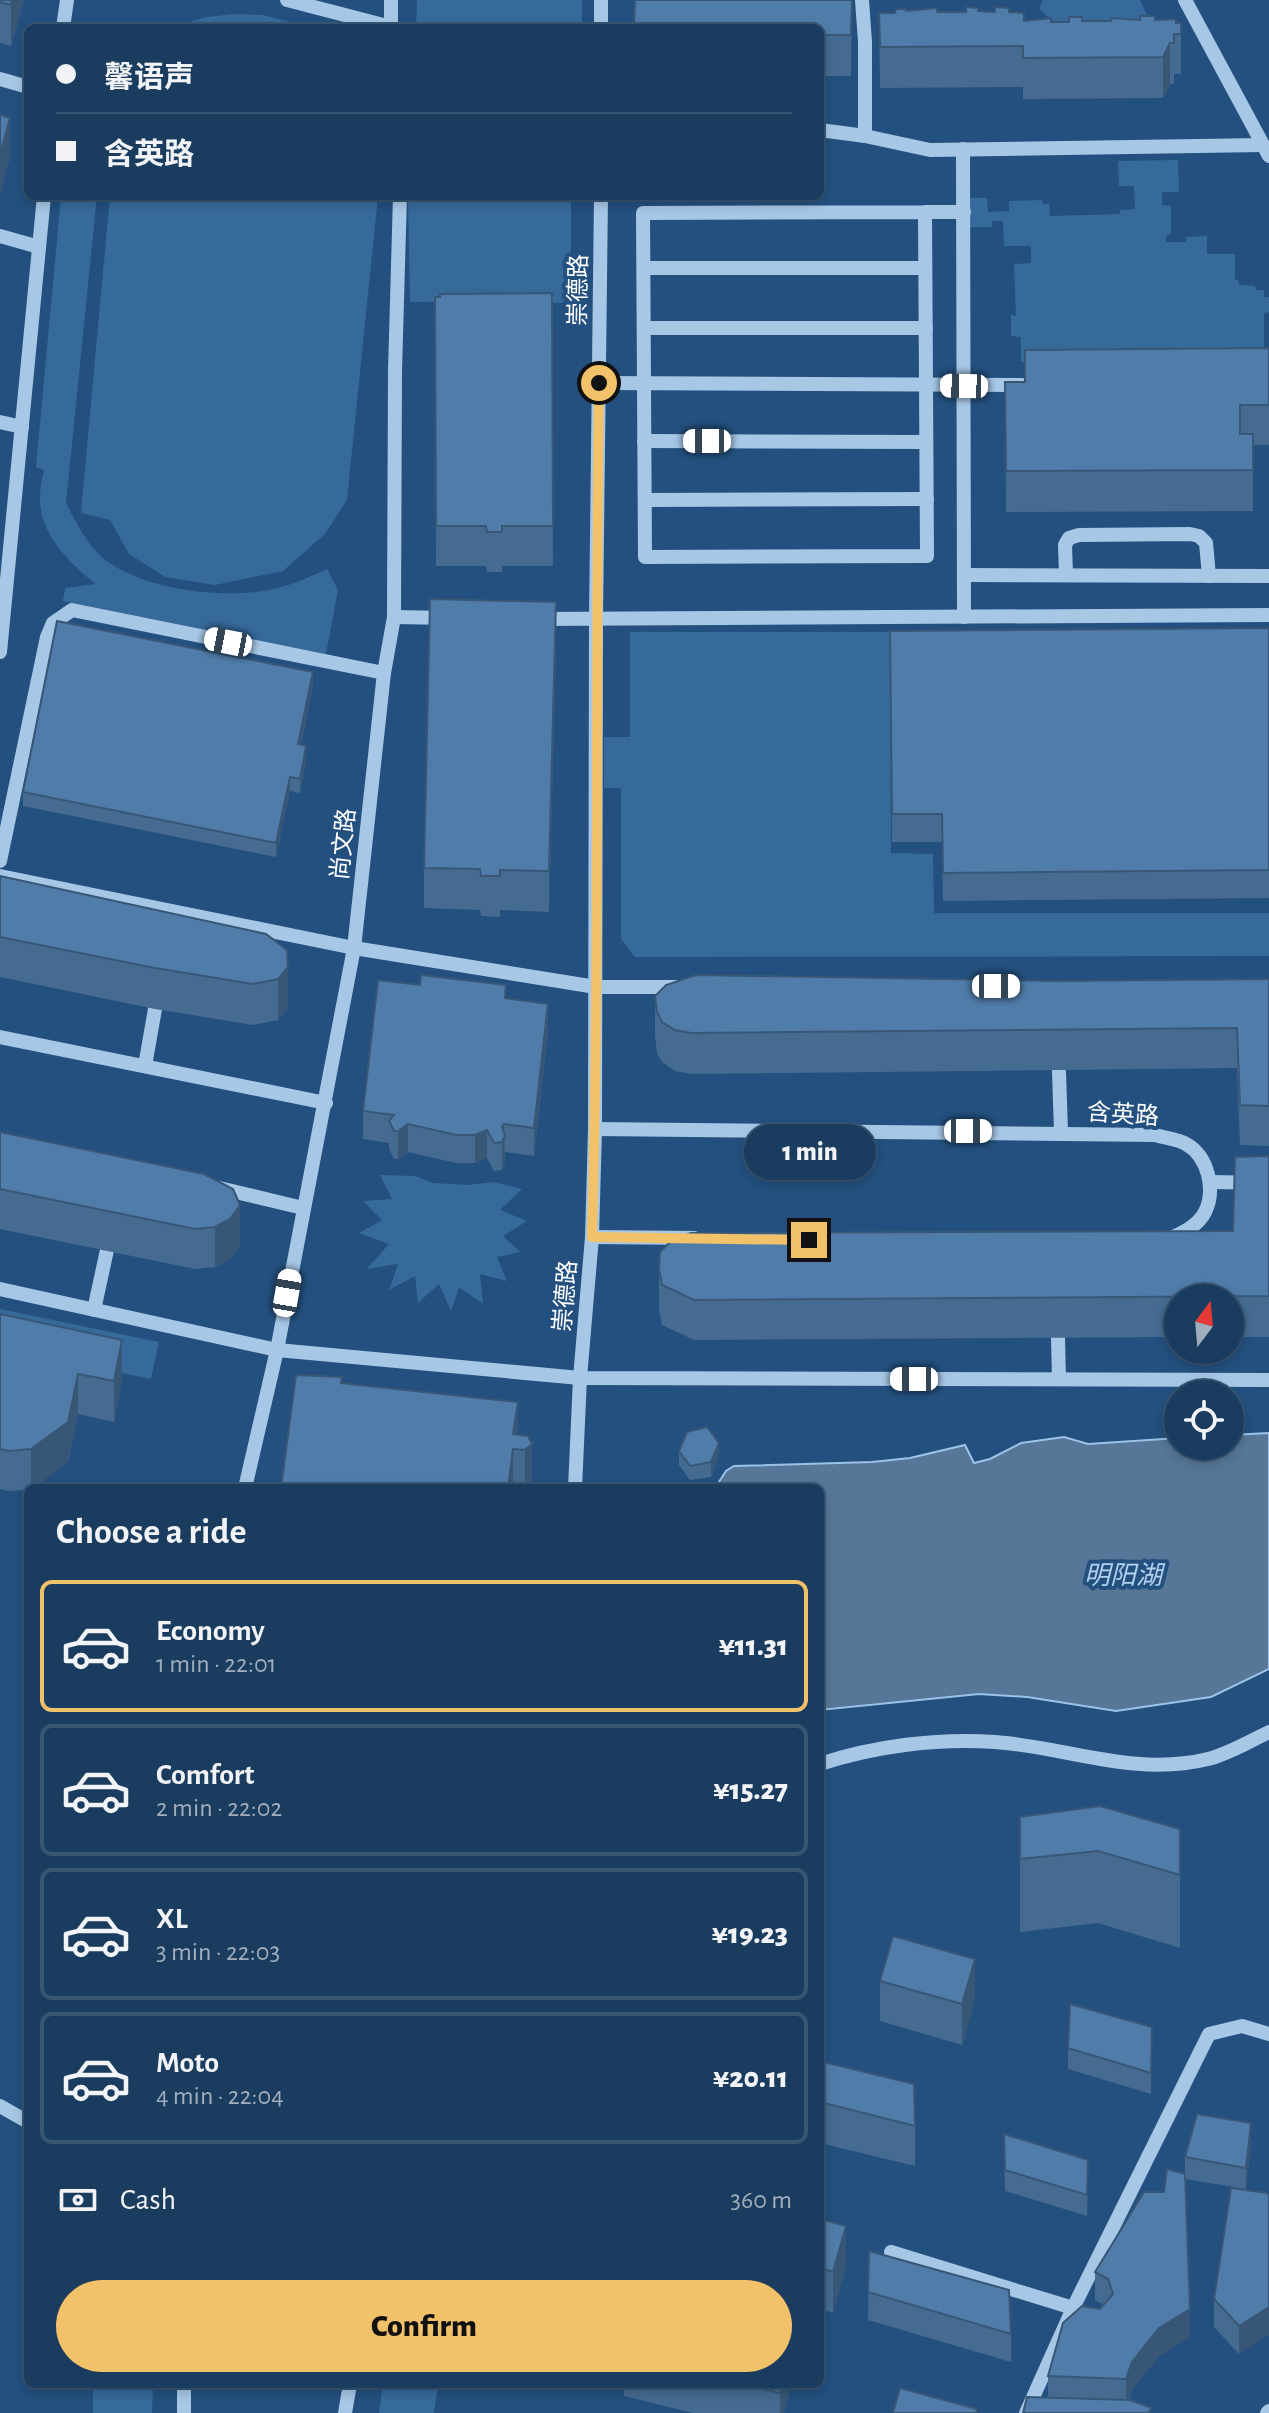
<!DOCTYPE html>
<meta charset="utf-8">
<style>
:root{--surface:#1a3c5e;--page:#274767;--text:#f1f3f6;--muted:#9fadbc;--line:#385673;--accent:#f1c26a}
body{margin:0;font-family:"Alegreya Sans","Noto Sans SC",sans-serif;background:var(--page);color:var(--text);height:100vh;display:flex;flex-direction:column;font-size:30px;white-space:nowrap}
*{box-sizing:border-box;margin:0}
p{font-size:26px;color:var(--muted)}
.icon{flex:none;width:44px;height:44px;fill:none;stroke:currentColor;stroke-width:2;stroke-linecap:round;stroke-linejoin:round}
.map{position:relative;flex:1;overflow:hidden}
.sheet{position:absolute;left:24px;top:1484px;width:800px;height:904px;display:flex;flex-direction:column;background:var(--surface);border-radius:12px;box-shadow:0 4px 12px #0003,0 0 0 2px var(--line)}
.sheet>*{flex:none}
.top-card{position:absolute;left:24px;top:24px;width:800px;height:176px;border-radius:12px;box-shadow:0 4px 12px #0003,0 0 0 2px var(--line);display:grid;align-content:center;height:176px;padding:0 32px;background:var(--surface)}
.needle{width:52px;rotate:16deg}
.controls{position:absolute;left:1164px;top:1284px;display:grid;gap:16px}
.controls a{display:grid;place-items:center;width:80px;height:80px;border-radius:50%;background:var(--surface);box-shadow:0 4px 12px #0003,0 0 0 2px var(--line);font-size:40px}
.end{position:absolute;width:36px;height:36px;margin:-18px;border:10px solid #f1c26a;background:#111;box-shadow:0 0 0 4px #111}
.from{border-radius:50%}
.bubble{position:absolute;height:56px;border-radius:28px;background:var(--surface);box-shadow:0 4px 12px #0003,0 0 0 2px var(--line);font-size:26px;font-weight:800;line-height:56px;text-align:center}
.car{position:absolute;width:24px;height:48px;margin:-24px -12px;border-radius:10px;box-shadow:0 0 6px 2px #0007;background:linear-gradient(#fff 24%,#345 0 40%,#fff 0 76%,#345 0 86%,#fff 0)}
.top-card b{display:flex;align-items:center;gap:28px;height:76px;font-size:30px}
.top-card b+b{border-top:2px solid var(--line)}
.top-card i{width:20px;height:20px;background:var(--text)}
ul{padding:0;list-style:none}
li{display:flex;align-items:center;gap:24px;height:132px;margin:0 16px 12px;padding:0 16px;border:4px solid var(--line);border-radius:12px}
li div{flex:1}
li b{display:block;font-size:30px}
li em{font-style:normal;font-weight:800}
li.selected{border-color:var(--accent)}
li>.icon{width:72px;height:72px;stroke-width:1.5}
h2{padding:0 32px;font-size:36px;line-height:96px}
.pay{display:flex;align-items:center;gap:20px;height:88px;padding:0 32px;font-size:30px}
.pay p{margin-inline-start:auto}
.action{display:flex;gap:16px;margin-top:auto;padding:16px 32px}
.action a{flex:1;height:92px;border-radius:48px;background:var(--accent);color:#111;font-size:32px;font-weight:800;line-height:92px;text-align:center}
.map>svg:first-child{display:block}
</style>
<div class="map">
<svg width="1269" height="2413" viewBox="0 0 1269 2413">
<rect width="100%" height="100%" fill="#23507e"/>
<g fill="#366a9b">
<polygon points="417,0 582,0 582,28 416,28"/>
<polygon points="1043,0 1140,0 1150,22 1058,26 1039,9"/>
<polygon points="237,14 263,15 313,28 169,28 206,17"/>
<polygon points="1178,160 1179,192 1162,192 1162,205 1171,206 1171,233 1166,236 1166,242 1186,242 1186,237 1207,236 1207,254 1235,254 1235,280 1238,279 1239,285 1255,286 1256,290 1264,290 1264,297 1269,297 1269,312 1264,313 1264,353 1021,362 1021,337 1011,336 1011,315 1016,316 1014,264 1031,263 1031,246 1004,246 1003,221 992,221 992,227 970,227 969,198 987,198 988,212 1009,211 1009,201 1042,200 1043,204 1049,204 1050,216 1120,214 1120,210 1135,209 1134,186 1119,186 1118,161"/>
<path d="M61,196H97L66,503C76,522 86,544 104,559C143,589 215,598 263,591C286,588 307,578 327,569L338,590L326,654L63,601L65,588L96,584C71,565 41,535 40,502C39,492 42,480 44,470L36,467Z"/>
<polygon points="110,196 378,196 347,500 325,534 283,571 215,585 165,577 129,554 110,520 81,513"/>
<polygon points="408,196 571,196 571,303 410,302"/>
<polygon points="630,632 890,632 891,853 933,854 934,913 1269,913 1269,956 635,957 621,939 621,788 604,788 604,737 630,737"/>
<polygon points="380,1175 415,1176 433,1183 468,1185 493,1182 522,1189 500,1210 527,1221 503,1236 520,1252 497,1257 507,1281 480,1274 483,1304 459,1287 451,1311 439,1284 418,1303 415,1276 389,1290 398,1264 367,1269 389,1244 359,1233 382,1220 363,1201 392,1199"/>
<polygon points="0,1309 159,1342 151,1379 0,1348"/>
<polygon points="93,2384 153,2384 152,2413 93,2413"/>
<polygon points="383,2384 438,2384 434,2413 379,2413"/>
</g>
<polygon fill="#577798" stroke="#9bc3e7" stroke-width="2" points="1269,1433 1269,1669 1211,1697 1116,1711 1027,1697 979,1694 820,1710 820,1488 706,1488 717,1485 726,1471 734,1466 872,1462 910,1458 965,1445 974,1463 990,1459 1021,1443 1064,1437 1088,1444 1178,1438 1178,1446 1230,1446 1230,1435"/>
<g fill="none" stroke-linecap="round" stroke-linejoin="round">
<g stroke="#a7c7e6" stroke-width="14">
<polyline points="287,0 391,27"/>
<polyline points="391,0 391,28"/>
<polyline points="601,0 601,28"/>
<polyline points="862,0 865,42 865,136"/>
<polyline points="1185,0 1269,156"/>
<polyline points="63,28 67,0"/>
<polyline points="0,79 28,87"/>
<polyline points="820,130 865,136 930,150 1263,145"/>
<polyline points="963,149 964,617"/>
<polyline points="925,212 927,556 645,557 643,213 925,212 964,212"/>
<polyline points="0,236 39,247"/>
<polyline points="644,268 925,268"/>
<polyline points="644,328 926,328"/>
<polyline points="599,383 1022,385"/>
<polyline points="0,422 22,427"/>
<polyline points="644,441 926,442"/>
<polyline points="645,500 927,499"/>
<polyline points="964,575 1269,576"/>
<polyline points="1066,575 1065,545 1069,538 1079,535 1190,534 1199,536 1206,543 1209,576"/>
<polyline points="394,617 449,618"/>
<polyline points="537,619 1269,615"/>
<polyline points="0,652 44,196"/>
<polyline points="0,861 47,637 53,623 72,610 384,673"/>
<polyline points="0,876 354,948 596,987 681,987"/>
<polyline points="0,1037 326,1103"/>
<polyline points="145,1066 155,1009"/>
<polyline points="1059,1072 1061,1132"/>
<path d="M595,1129L1155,1135C1165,1138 1178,1139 1186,1144C1208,1156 1216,1190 1205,1212C1198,1226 1182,1233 1169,1239"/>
<polyline points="1210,1182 1269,1183"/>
<polyline points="215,1187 303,1208"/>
<polyline points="592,1237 694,1238"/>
<polyline points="0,1289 277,1350 580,1378 1269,1380"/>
<polyline points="94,1310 107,1250"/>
<polyline points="1058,1338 1059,1379"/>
<polyline points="245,1488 277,1350 354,948 384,673 394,617 395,371 400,196"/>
<polyline points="575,1488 580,1378 592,1237 595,1129 596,620 601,196"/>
<path d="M820,1764C875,1746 937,1738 995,1742C1067,1747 1134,1777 1208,1759C1228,1754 1250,1741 1269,1732"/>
<polyline points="0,2106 28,2122"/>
<polyline points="891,2252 1073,2308"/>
<polyline points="184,2413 184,2384"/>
<polyline points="345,2413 350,2384"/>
<polyline points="1026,2413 1073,2308 1209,2034 1242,2026 1269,2034"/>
<polyline points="1267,2413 1269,2411"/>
</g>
</g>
<g fill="#456b91">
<polygon points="0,0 24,0 11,46 0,43"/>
<polygon points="635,0 852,0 851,76 820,76 820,28 634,28"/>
<polygon points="906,11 1009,12 1024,21 1111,21 1155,20 1181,23 1181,74 1174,74 1174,84 1170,84 1163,98 1023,99 1023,87 880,88 879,13"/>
<polygon points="552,293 553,566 502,566 502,572 487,572 486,566 436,566 435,297"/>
<polygon points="1269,348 1269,445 1253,445 1253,511 1006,512 1005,382 1025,382"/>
<polygon points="1269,628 1269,898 943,901 942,842 892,842 890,631"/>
<polygon points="556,643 549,912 500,910 500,917 481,916 480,910 424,908 424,868"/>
<polygon points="313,686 301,745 306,760 300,793 290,791 276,857 23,806 23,792"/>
<polygon points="0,876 266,934 288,1008 278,1020 253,1025 155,1009 0,977"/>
<polygon points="1269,979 1269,1146 1240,1145 1237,1068 691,1074 675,1071 662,1062 657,1053 655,1036 655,996 1058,981"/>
<polygon points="506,999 548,1032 534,1156 505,1152 505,1164 502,1170 494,1171 487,1158 475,1163 456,1163 408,1152 398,1159 394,1159 389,1149 389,1143 363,1139 363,1111"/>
<polygon points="0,1132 204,1174 240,1246 230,1259 215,1267 195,1269 0,1229"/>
<polygon points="1269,1156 1269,1337 1230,1337 1230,1298 1178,1298 1178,1337 694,1340 662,1325 659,1309 659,1269 1233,1231"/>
<polygon points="0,1314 122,1380 114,1422 78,1414 68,1462 33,1488 28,1488 28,1490 9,1491 0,1489"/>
<polygon points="342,1383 518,1435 528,1436 532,1484 528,1488 281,1488"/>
<polygon points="679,1451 719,1457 711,1477 690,1480 679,1465"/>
<polygon points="1020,1817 1180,1829 1180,1948 1098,1923 1020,1932"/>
<polygon points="880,1981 975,1999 962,2045 880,2021"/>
<polygon points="1152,2027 1151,2094 1068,2069 1068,2048"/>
<polygon points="820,2061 915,2126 915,2166 820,2143"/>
<polygon points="1004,2134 1088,2181 1087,2216 1005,2191"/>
<polygon points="1251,2144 1246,2189 1185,2179 1190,2337 1159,2356 1132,2390 1129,2400 1152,2413 1048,2398 1048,2376 1104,2305 1095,2300 1095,2272 1164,2192 1185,2174 1185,2157"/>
<polygon points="1267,2193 1239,2354 1214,2327 1214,2299"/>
<polygon points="820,2219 846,2266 833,2313 820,2309"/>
<polygon points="869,2251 1011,2334 1011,2362 868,2320"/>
<polygon points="624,2384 791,2384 784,2413 693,2413 624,2396"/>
</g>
<g fill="#385776">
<polygon points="12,0 24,0 11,46 11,5"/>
<polygon points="1170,43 1170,84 1163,98 1163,57"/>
<polygon points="10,118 10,159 0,195 0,155"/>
<polygon points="556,602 556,643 549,912 549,871"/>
<polygon points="313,672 313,686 298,758 298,744"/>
<polygon points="306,746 306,760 300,793 300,779"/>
<polygon points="290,777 290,791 276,857 276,843"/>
<polygon points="288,967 288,1008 278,1020 278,979"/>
<polygon points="548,1004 548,1032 534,1156 534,1128"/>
<polygon points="408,1124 408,1152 398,1159 398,1131"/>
<polygon points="504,1124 505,1164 502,1170 502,1127"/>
<polygon points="487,1130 487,1158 475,1163 475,1135"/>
<polygon points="240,1205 240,1246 230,1259 215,1267 215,1227"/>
<polygon points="122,1340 122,1380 114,1422 114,1381"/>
<polygon points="78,1374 78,1414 68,1462 33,1488 31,1488 31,1449"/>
<polygon points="518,1402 518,1443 513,1434"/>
<polygon points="719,1443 719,1457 711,1477 711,1462"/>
<polygon points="532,1444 532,1484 528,1488 525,1488 525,1450"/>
<polygon points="513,1449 513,1488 508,1488"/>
<polygon points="975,1959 975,1999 962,2045 962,2004"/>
<polygon points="1251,2123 1251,2144 1246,2189 1246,2168"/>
<polygon points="846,2226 846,2266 833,2313 833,2272"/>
<polygon points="1269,2307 1269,2335 1239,2354 1239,2326"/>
<polygon points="1190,2309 1190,2337 1159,2356 1132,2390 1126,2407 1126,2379 1132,2362 1159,2328"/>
<polygon points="782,2384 791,2384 784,2413 780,2413 780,2393"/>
</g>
<g fill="#507ca9" stroke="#385776" stroke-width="2">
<polygon points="0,0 12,0 11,5 0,2"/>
<polygon points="635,0 852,0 851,35 820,35 820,28 675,28 675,25 634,25"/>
<polygon points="966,7 978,8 978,11 995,12 995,7 1009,8 1009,12 1024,13 1024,21 1051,18 1051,22 1069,22 1069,17 1082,17 1082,21 1111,21 1111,18 1140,20 1140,16 1155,16 1155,20 1176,19 1176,23 1181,23 1181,34 1174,34 1174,43 1170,43 1163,57 1023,58 1023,46 880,47 879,13 895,13 896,9 906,9 906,11 937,8 937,12 966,12"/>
<polygon points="0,115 10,118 0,155"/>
<polygon points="552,293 553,526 502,526 502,532 487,532 486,526 436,526 435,297 440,297 440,294"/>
<polygon points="1269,348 1269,405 1240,405 1240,434 1253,434 1253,470 1006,471 1005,382 1025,382 1025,350"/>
<polygon points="430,599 556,602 549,871 500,870 500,876 481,876 480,869 424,868"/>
<polygon points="57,621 313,672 298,744 306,746 300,779 290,777 276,843 23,792"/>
<polygon points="1269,628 1269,870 943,873 942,814 892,814 890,631"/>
<polygon points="0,876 266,934 287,950 288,967 278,979 253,984 155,968 0,937"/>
<polygon points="421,975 506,985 505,998 548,1004 534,1128 504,1124 502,1127 505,1136 502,1142 494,1143 487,1130 475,1135 456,1135 408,1124 398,1131 394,1131 389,1121 394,1115 363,1111 378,980 420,985"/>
<polygon points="696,975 1058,981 1269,979 1269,1106 1240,1105 1237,1028 691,1033 675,1030 662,1022 657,1012 655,996 666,985"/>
<polygon points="0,1132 204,1174 233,1189 240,1205 230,1219 215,1227 195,1229 0,1189"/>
<polygon points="1269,1156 1269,1296 694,1300 662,1285 659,1269 660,1252 673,1239 691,1233 1233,1231 1235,1157"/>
<polygon points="0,1314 122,1340 114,1381 78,1374 68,1422 31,1449 9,1451 0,1449"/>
<polygon points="296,1375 342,1377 341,1383 518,1402 513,1434 528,1436 532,1444 525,1450 513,1449 508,1488 281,1488"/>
<polygon points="707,1427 719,1443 711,1462 690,1466 679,1451 687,1432"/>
<polygon points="1100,1806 1180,1829 1180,1875 1098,1851 1020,1859 1020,1817"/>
<polygon points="893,1936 975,1959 962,2004 880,1981"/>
<polygon points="1070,2004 1152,2027 1151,2073 1068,2048"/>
<polygon points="820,2061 914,2084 915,2126 820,2102"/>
<polygon points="1197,2114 1251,2123 1246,2168 1185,2157"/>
<polygon points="1004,2134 1088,2160 1087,2195 1005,2170"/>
<polygon points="1167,2169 1185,2174 1190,2309 1159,2328 1132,2362 1126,2379 1048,2376 1063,2323 1082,2306 1100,2309 1113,2294 1108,2279 1095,2272 1144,2192 1164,2192"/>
<polygon points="1231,2188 1267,2193 1269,2196 1269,2307 1239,2326 1214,2299"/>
<polygon points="820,2219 846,2226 833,2272 820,2268"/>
<polygon points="869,2251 1009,2290 1011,2334 868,2292"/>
<polygon points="741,2384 782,2384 780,2393"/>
<polygon points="900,2388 977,2409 976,2413 893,2413"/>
<polygon points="1027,2397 1130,2400 1152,2408 1148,2413 1023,2413"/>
</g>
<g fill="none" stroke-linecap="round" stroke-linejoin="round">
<path stroke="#f1c26a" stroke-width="10" d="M599,383C595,667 600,952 592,1237L809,1240"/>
</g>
<g text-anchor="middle" stroke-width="8" stroke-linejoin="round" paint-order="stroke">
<g font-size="24" fill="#fff" stroke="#23507e">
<text transform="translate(578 290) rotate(-89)" y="8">崇德路</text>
<text transform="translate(343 844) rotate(-84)" y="8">尚文路</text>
<text transform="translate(1123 1114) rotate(4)" y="8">含英路</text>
<text transform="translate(565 1296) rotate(-85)" y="8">崇德路</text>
</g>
<g font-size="26" font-style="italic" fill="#b3d1ee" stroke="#23507e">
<text x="1123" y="1584">明阳湖</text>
</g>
</g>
</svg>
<div class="controls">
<a><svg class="needle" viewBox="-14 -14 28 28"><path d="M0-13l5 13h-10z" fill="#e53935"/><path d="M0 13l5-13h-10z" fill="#9fadbc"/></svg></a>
<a><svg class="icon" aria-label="locate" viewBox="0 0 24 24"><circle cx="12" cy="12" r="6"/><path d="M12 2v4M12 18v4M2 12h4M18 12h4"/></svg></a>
</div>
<i class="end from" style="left:599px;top:383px"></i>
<i class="end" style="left:809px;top:1240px"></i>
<div class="bubble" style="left:744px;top:1124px;width:132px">1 min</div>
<i class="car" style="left:964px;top:386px;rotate:271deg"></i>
<i class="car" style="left:707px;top:441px;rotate:270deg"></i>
<i class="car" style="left:228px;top:642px;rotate:281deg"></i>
<i class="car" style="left:996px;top:986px;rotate:90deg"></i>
<i class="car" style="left:968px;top:1131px;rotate:90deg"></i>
<i class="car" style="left:287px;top:1293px;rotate:10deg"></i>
<i class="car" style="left:914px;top:1379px;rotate:270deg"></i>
<div class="top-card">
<b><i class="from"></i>馨语声</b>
<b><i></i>含英路</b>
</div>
<section class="sheet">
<h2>Choose a ride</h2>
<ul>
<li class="selected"><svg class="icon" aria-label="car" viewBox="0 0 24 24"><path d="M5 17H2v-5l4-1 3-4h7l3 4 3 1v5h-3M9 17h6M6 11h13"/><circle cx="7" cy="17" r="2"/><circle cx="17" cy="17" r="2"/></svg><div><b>Economy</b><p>1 min · 22:01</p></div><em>¥11.31</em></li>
<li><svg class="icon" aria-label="car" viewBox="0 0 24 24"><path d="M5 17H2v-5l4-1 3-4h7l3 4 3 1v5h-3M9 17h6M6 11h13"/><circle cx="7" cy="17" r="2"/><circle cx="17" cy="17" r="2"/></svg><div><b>Comfort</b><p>2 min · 22:02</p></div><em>¥15.27</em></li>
<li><svg class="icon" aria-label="car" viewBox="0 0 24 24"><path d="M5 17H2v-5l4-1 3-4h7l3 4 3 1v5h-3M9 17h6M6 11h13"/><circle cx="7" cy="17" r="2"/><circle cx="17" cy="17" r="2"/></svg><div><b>XL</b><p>3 min · 22:03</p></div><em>¥19.23</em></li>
<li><svg class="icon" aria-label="car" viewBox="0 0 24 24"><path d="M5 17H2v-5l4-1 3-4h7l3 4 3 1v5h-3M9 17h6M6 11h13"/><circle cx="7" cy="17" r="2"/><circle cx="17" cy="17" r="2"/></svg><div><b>Moto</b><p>4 min · 22:04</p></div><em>¥20.11</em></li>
</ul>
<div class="pay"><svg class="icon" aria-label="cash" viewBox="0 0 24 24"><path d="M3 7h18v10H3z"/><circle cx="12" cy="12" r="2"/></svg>Cash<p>360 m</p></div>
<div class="action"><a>Confirm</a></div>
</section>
</div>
